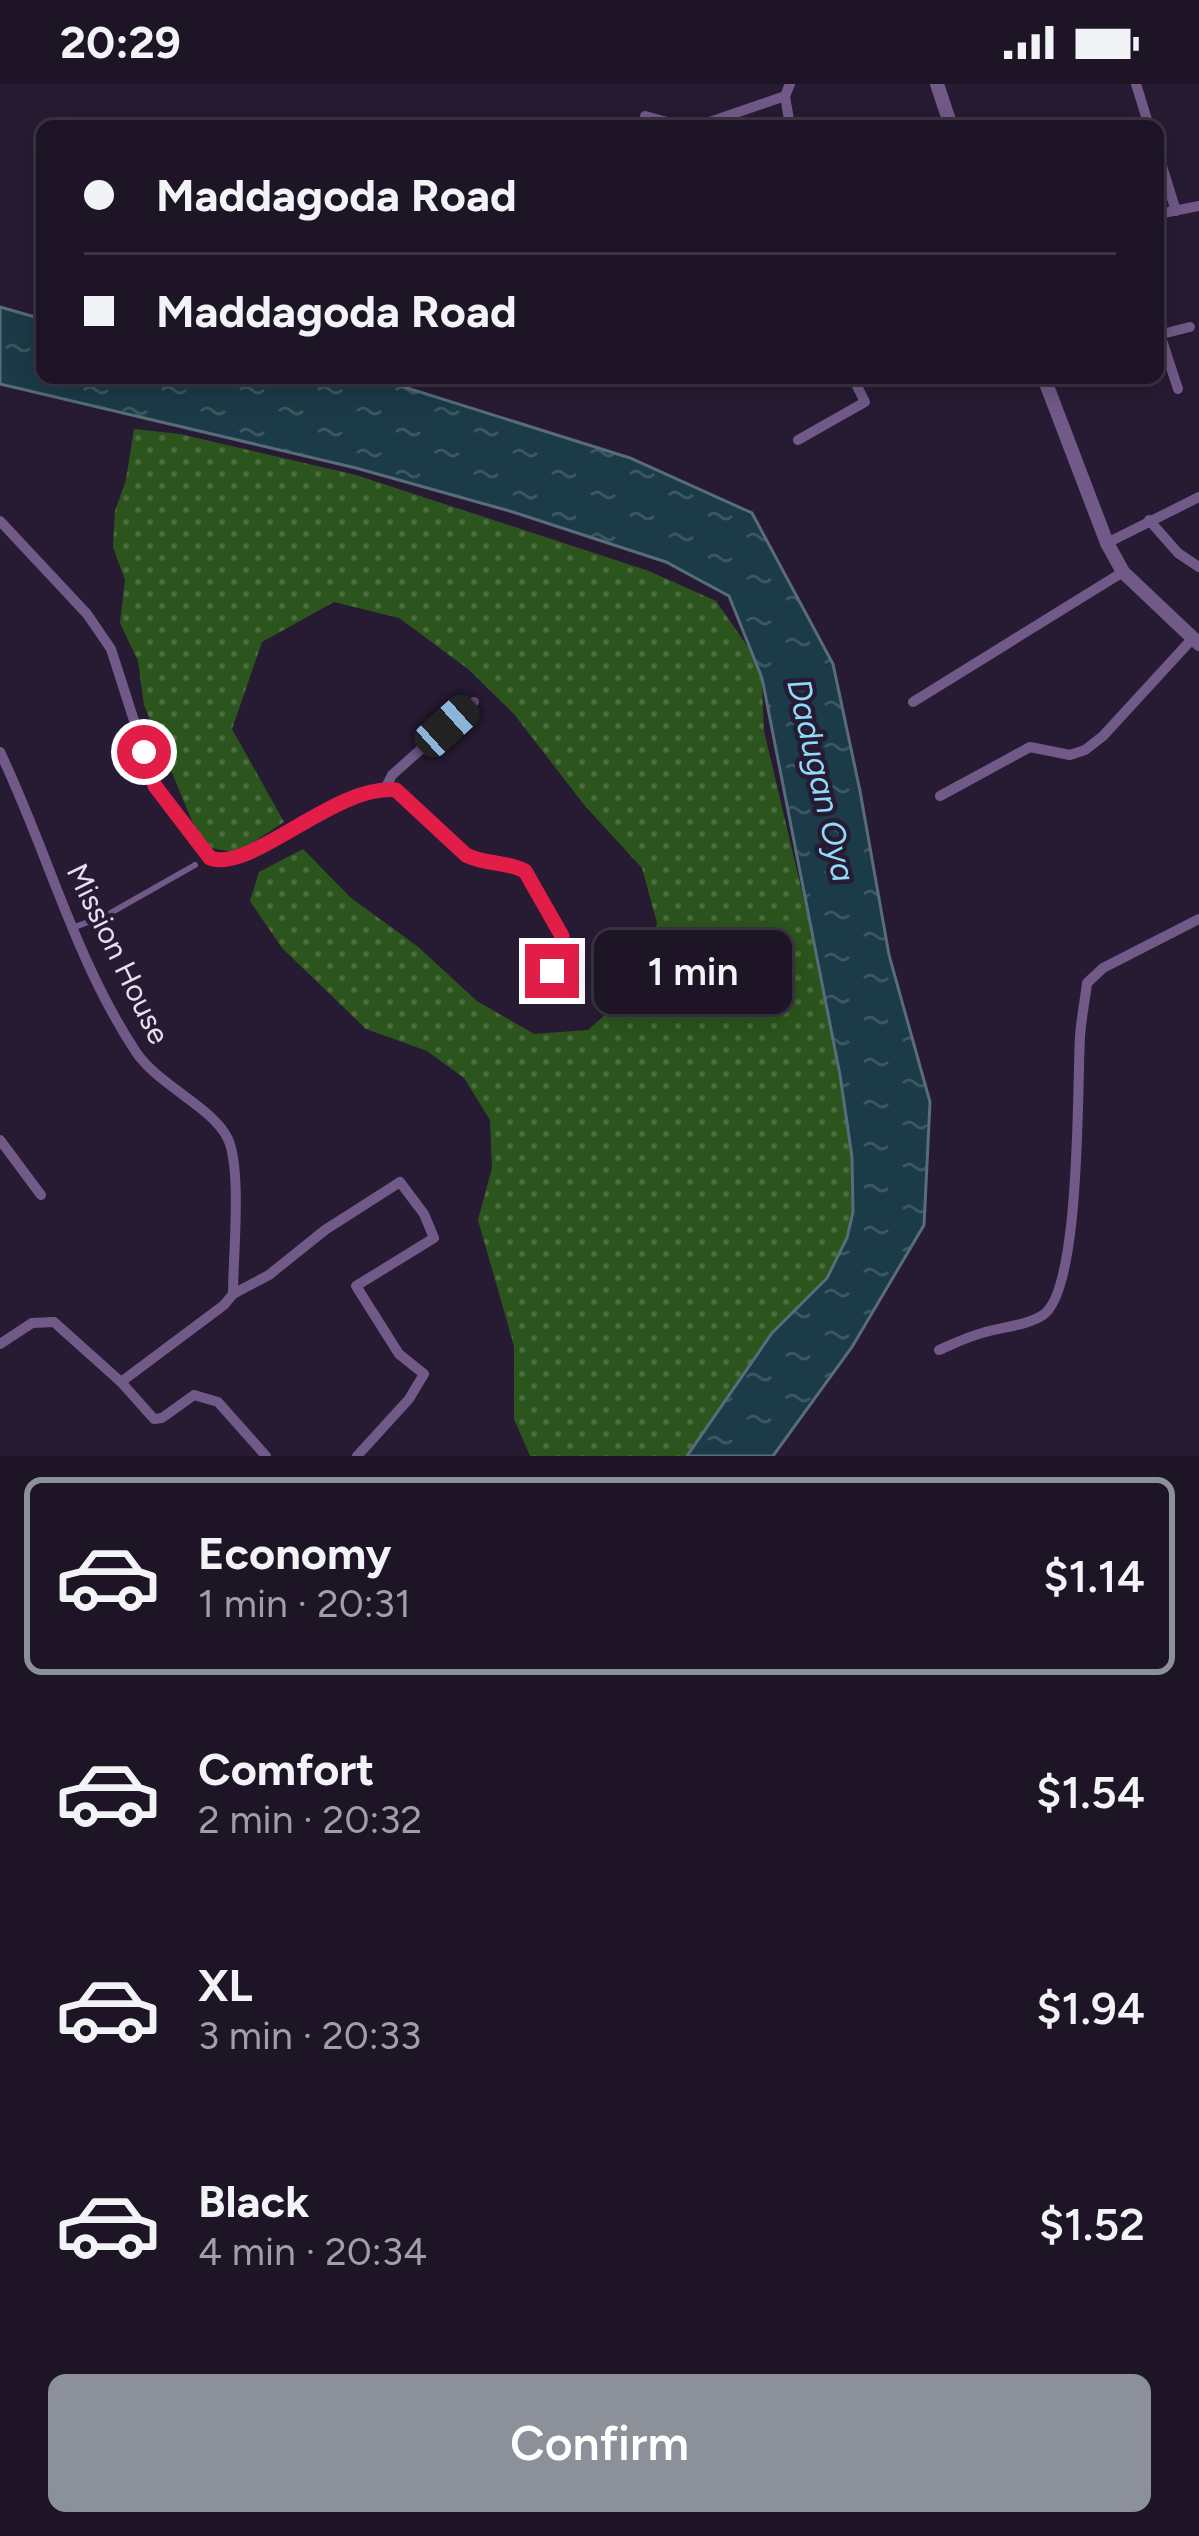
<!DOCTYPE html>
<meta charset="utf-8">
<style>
:root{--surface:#1d1426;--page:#2a2132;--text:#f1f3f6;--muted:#a09ea7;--line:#3b3343;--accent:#8c9099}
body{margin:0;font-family:Figtree,sans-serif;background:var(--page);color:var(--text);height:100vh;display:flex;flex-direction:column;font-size:45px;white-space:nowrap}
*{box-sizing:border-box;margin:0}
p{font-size:39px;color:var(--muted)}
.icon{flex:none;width:66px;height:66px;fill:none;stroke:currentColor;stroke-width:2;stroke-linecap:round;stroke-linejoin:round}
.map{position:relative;height:1372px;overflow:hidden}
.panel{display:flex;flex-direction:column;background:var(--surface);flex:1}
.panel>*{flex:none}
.banner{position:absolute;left:36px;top:36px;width:1128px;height:264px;border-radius:18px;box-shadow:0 6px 30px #0003,0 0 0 3px var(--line);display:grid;align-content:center;height:264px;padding:0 48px;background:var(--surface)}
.end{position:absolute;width:54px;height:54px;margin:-27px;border:15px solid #e11d48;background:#fff;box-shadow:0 0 0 6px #fff}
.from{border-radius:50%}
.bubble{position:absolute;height:84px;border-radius:18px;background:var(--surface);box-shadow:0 6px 30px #0003,0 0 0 3px var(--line);font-size:39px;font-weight:600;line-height:84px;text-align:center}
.car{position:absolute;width:36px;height:72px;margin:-36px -18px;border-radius:15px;box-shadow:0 0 9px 3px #0007;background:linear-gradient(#222 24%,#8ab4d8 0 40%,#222 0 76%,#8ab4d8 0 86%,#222 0)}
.banner b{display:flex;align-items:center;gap:42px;height:114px;font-size:45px}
.banner b+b{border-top:3px solid var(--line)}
.banner i{width:30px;height:30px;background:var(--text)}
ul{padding:21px 0 0;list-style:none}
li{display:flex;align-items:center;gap:36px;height:198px;margin:0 24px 18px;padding:0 24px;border:6px solid transparent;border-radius:18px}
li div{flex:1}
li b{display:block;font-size:45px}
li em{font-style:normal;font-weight:600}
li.selected{border-color:var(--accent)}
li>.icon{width:108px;height:108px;stroke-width:1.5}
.button{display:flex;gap:24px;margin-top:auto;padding:24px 48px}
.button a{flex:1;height:138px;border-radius:18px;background:var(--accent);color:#fff;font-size:48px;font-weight:600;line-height:138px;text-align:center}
.status{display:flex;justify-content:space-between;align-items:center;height:84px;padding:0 60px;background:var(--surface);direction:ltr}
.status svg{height:33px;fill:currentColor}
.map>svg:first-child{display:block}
</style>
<div class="status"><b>20:29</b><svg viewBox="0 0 49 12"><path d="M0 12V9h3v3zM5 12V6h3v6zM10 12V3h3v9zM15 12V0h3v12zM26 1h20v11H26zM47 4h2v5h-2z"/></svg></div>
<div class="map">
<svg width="1199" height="1372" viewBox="0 0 1199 1372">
<defs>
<pattern id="grass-dots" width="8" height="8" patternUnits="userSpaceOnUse" patternTransform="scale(3)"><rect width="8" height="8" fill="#2c551d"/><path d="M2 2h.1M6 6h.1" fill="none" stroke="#4b6d3e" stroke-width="1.8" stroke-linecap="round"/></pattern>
<pattern id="water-ripples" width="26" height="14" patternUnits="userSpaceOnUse" patternTransform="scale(3)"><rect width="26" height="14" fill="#1a3b47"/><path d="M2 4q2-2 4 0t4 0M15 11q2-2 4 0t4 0" fill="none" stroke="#3b5762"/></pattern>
</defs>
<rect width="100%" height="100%" fill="#271b33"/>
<polygon fill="url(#grass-dots)" points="134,345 180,350 356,391 649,487 716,517 761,582 764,647 812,850 840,991 852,1073 853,1128 847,1154 827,1194 772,1249 687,1372 530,1372 514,1335 514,1262 478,1136 492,1084 490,1036 464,994 427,967 366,945 282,864 250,817 259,788 303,765 351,814 417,862 477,917 534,950 588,946 638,901 657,839 642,784 585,722 514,630 468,585 399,534 334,518 262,558 232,645 284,738 237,769 212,764 194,742 144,621 138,577 120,539 125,496 113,463 115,427 126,396"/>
<polygon fill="url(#water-ripples)" stroke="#586c7a" stroke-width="3" points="0,223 42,235 42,294 385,297 630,374 752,429 833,580 860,707 889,871 930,1018 924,1141 852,1263 773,1372 687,1372 772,1249 827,1194 847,1154 853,1128 852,1073 840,991 762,594 729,512 666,478 513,428 356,384 0,300"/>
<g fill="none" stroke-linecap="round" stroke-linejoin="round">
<polyline stroke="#715a88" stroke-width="6" points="72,844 107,831 195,781"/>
<g stroke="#715a88" stroke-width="10">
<polyline points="1136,0 1149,42"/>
<polyline points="785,12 790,42"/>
<polyline points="645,32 682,42"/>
<polyline points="698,42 785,12 790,0"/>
<polyline points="1158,69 1176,127"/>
<polyline points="1158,130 1199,122"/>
<polyline points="1160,250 1178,305"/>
<polyline points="1158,251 1190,243"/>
<polyline points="798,356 865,318 853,294"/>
<polyline points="1149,436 1178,469 1199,483"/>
<path d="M0,437L87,530L111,565L155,702L210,774C251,790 335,699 396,706L466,771C485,781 507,777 525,787L562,852L552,887"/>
<polyline points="1107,459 1199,413"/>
<polyline points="913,618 1123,488"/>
<path d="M0,668C47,766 75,876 136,968C159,1002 213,1023 228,1055C242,1086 233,1172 233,1210L224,1221L121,1298"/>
<polyline points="385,705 392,691 474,618"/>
<polyline points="940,712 1030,663 1070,671 1085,666 1103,652 1193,554"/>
<polyline points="0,1056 41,1111"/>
<polyline points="233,1210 269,1191 325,1146 400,1098 424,1130 434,1154 356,1202 399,1270 424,1290 409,1315 357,1372"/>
<polyline points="0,1260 32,1239 54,1238 121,1298 154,1335 162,1334 194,1311 218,1318 266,1372"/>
<path d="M939,1266C953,1260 967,1253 982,1249C1001,1243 1026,1242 1043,1231C1081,1206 1077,1003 1080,953C1081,935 1085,917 1087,899L1103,884L1199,835"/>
</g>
<g stroke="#715a88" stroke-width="14">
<polyline points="937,0 951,42"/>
<polyline points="1044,294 1107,459 1123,488 1199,560"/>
</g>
</g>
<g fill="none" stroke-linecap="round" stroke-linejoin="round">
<path stroke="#e11d48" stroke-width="15" d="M144,668L155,702L210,774C250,790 336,699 396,706L466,771C485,781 507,777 525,787L562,852L552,887"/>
</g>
<g text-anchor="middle" stroke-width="9" stroke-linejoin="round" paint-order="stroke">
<g font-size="30" fill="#e7dff0" stroke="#271b33">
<text transform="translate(118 870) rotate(64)" y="10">Mission House</text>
</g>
<g font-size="33" font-style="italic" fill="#90dbf7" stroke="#271b33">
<text transform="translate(822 696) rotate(77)" y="12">Dadugan Oya</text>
</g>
</g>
</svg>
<i class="end from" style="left:144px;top:668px"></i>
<i class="end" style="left:552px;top:887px"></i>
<div class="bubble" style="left:594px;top:846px;width:198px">1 min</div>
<i class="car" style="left:447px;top:642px;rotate:48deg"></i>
<div class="banner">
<b><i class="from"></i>Maddagoda Road</b>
<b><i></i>Maddagoda Road</b>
</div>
</div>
<section class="panel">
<ul>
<li class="selected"><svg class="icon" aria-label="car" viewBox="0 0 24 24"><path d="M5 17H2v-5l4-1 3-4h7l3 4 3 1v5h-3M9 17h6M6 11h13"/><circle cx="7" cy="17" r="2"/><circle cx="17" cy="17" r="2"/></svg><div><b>Economy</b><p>1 min · 20:31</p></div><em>$1.14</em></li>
<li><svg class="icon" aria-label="car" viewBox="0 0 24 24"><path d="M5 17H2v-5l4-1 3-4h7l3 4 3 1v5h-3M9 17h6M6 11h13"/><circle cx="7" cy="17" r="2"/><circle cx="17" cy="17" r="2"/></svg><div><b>Comfort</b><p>2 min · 20:32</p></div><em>$1.54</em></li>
<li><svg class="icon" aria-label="car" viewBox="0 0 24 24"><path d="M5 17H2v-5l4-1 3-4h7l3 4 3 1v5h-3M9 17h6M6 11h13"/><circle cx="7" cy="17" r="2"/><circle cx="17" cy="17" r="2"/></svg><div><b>XL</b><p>3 min · 20:33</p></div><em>$1.94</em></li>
<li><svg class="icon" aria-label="car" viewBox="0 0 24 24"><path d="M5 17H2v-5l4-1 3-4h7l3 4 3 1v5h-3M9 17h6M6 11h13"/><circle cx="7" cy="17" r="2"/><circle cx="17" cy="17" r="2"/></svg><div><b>Black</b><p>4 min · 20:34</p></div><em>$1.52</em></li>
</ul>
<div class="button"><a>Confirm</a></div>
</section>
